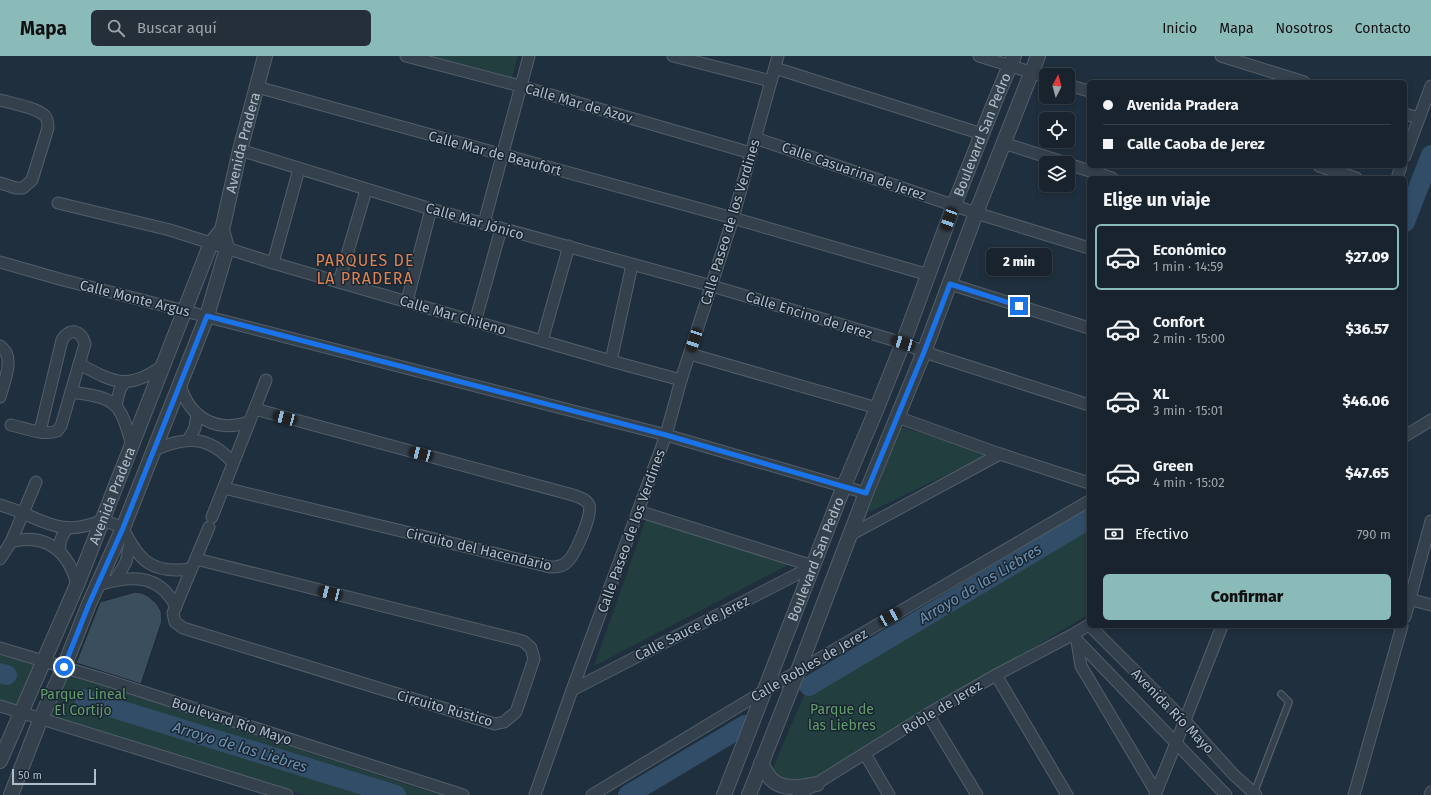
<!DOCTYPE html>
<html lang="es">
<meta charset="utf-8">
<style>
:root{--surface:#18232e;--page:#252f3a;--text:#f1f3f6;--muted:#9fa4aa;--line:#36404a;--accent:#8bbbb9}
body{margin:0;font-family:"Fira Sans",sans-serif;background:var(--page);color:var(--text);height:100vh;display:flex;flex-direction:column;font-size:15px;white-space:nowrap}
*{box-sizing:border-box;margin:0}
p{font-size:13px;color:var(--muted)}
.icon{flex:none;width:22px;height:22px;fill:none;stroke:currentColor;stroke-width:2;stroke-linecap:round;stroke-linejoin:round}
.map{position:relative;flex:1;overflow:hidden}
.panel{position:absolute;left:1087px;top:120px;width:320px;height:452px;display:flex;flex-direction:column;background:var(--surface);border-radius:6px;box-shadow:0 2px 6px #0003,0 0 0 1px var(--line)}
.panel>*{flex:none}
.banner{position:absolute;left:1087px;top:24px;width:320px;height:88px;border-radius:6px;box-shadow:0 2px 6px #0003,0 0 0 1px var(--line);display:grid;align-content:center;height:88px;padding:0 16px;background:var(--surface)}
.needle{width:26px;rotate:6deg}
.tools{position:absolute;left:1039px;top:12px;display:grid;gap:8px}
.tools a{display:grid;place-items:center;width:36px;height:36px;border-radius:6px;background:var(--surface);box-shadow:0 2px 6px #0003,0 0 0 1px var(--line);font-size:20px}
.scale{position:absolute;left:12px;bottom:10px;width:84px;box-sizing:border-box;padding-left:4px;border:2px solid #afbcc9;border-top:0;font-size:11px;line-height:14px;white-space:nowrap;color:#afbcc9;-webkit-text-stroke:3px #192632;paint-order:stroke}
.end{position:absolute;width:18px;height:18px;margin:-9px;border:5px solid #1a73e8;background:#fff;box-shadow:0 0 0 2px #fff}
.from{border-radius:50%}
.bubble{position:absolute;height:28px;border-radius:6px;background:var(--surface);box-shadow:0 2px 6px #0003,0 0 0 1px var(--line);font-size:13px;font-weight:800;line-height:28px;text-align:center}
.car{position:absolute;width:12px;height:24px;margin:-12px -6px;border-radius:5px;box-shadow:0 0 3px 1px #0007;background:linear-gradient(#222 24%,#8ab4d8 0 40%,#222 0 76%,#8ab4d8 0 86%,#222 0)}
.banner b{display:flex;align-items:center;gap:14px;height:38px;font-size:15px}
.banner b+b{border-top:1px solid var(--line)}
.banner i{width:10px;height:10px;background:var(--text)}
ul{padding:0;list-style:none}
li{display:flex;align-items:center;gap:12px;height:66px;margin:0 8px 6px;padding:0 8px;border:2px solid transparent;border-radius:6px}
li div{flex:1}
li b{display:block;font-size:15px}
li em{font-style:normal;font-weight:800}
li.active{border-color:var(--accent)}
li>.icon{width:36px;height:36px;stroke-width:1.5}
h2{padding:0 16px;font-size:18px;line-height:48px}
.pay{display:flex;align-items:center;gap:10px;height:44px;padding:0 16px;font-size:15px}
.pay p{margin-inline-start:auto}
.action{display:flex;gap:8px;margin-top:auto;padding:8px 16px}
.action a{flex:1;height:46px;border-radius:6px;background:var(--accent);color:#111;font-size:16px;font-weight:800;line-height:46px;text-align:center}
header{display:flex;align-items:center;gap:24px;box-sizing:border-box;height:56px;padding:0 20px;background:var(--accent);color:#111}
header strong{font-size:19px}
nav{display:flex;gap:22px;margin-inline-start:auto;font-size:14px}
.search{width:280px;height:36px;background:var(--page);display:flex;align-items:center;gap:10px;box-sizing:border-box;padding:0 14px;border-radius:6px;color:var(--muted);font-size:15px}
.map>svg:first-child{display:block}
</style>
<header>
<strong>Mapa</strong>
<div class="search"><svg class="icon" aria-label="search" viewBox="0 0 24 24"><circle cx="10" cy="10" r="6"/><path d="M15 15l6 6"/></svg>Buscar aquí</div>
<nav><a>Inicio</a><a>Mapa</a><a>Nosotros</a><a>Contacto</a></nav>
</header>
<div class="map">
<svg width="1431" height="739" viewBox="0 0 1431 739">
<rect width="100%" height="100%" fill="#202f3d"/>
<g fill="#223e3e">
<polygon points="425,0 518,0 511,25"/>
<polygon points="901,371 990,398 867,457"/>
<polygon points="646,463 792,507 594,610"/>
<path d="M1089,468V558L817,723C794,730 790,732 772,714L804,639Z"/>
<polygon points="0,597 37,608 20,652 0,645"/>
<polygon points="66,617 390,723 439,739 303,739 49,660"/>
</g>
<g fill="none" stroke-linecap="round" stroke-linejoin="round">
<g stroke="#314d67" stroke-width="20">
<polyline points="1405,166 1431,99"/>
<polyline points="0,617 7,619"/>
<polyline points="809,630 1089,463"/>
<polyline points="84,643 396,739"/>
<polyline points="628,739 745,669"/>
</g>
</g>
<polygon fill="#3b4e5d" stroke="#1b2834" points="135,536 142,537 148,540 157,548 161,555 162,565 141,628 76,607 100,546"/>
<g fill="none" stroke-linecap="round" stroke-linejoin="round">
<g stroke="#525f6b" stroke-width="8">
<polyline id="service" points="1254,737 1289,646 1281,638"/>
</g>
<g stroke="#525f6b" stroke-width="13">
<g id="minor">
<polyline points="406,0 520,30 751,97"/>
<polyline points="673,0 771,25"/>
<polyline points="979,0 1046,21"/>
<polyline points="1221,0 1304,26"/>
<polyline points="775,12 982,78"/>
<polyline points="1068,29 1089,35"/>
<polyline points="257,31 733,162 929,219"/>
<path d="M0,44C11,47 38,52 45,60C48,63 48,68 48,72L32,124L23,132H16L0,127"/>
<polyline points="1405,58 1419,62"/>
<polyline points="755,82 976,157 1089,192"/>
<polyline points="1003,87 1066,107"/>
<polyline points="240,94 431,153 712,230 903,287 924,296 1089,349"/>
<polyline points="1405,100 1431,30"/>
<polyline points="1068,108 1112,122"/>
<polyline points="1319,110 1356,122"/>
<polyline points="1397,122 1401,110"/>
<polyline points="58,147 170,174 273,207 611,305 681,324"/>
<polyline points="484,167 529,0"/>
<polyline points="0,206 63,224 185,255 666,379 866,437"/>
<polyline points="273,207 299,113"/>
<polyline points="339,226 366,134"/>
<polyline points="950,228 1089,272"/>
<polyline points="407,245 431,153"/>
<polyline points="475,266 501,173"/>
<polyline points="542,285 569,190"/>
<path d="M0,290C16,300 4,326 0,341"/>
<polyline points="690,298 877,352"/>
<polyline points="611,305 632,209"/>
<path d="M79,308C115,327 128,335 164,309"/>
<path d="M180,329C190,362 216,377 249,366"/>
<path d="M71,336C116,342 120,345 132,390"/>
<polyline points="116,349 120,333 125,326"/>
<polyline points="897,361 1000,398 1089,427"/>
<path d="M11,369C25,372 43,380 57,375L61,370L85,288C81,274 70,271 62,284L40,375"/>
<polyline points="1405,380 1431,364"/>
<polyline points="188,384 195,372 197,358"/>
<path d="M154,394C186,380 209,379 233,407"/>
<path d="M224,432L550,511C556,511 562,511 567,506C575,499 593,459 589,449C586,443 579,441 573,439L255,353"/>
<path d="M0,449C41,460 57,484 103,464L123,472C139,506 153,518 191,513"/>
<polyline points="638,455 813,510"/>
<polyline points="212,461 266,324"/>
<polyline points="850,479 1000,398"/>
<path d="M11,486C46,476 69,496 77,529"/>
<path d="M60,496C59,486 61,480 68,472"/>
<polyline points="0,503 11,486 36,426"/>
<polyline points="196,503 523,585 531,592 534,603 516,656 504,666 495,668 183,572 175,566 173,557 209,471"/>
<polyline points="116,523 126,506 130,487"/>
<path d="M98,529C129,520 159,516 176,551"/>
<polyline points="1405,542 1431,549"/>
<polyline points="1405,561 1431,465"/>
<polyline points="1090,570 1185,665 1233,718 1256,739"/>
<polyline points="1072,579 1226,739"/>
<polyline points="1077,585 1081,610 1156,736"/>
<polyline points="0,592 103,623 463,739"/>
<polyline points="996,619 1067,739"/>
<polyline points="572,634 813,510"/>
<polyline points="0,650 287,739"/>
<polyline points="928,658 977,739"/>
<polyline points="865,698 889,739"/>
<polyline points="535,739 572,634 666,379 681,324 733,162 778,0"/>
<polyline points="592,739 764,635 1089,445"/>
<polyline points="798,739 928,658 996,619 1072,579 1089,569"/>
<polyline points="1155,739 1176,687 1222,570"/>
<polyline points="1354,739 1402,570"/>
<polyline points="1430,739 1431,736"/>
</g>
</g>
<g stroke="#525f6b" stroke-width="16">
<g id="tertiary">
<path id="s1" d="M0,705L77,529L211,187L222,174"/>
<path d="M761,707C764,712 767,719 771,723C783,735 802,731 817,728"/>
<path id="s2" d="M11,739L41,662L64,611L89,548L123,472L207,260L227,192L222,174L240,94L265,0"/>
<path id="s3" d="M724,739L844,430L877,352L903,287L954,149L995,45L1014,0"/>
<polyline points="749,739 798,615 866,437 924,296 976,157 1038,0"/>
</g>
</g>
<use href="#service" stroke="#34414d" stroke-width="5.5"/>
<use href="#minor" stroke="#34414d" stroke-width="11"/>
<use href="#tertiary" stroke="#34414d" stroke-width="14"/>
</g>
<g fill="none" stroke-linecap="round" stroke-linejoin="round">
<polyline stroke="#1a73e8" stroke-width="5" points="64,611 89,548 123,472 207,260 666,379 866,437 924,296 950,228 1019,250"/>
</g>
<g text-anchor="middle" stroke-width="3" stroke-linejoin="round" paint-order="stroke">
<g font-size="14" fill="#afbcc9" stroke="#192632">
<text transform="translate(579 47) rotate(16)" y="5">Calle Mar de Azov</text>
<text dy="5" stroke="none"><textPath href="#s3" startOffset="709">Boulevard San Pedro</textPath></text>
<text dy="5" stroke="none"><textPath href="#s2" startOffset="697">Avenida Pradera</textPath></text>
<text transform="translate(495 97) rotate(15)" y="5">Calle Mar de Beaufort</text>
<text transform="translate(854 115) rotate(19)" y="5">Calle Casuarina de Jerez</text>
<text transform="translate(475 165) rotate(16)" y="5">Calle Mar Jónico</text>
<text transform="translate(730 166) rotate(-73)" y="5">Calle Paseo de los Verdines</text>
<text transform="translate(135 242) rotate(14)" y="5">Calle Monte Argus</text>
<text transform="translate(453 259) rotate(16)" y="5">Calle Mar Chileno</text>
<text transform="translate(809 259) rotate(17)" y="5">Calle Encino de Jerez</text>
<text dy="5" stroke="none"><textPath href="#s1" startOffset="288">Avenida Pradera</textPath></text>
<text transform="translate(631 475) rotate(-70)" y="5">Calle Paseo de los Verdines</text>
<text transform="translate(479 493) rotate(13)" y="5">Circuito del Hacendario</text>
<text dy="5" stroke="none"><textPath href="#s3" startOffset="253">Boulevard San Pedro</textPath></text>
<text transform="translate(692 572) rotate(-27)" y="5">Calle Sauce de Jerez</text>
<text transform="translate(809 609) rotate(-30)" y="5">Calle Robles de Jerez</text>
<text transform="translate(942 651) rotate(-31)" y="5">Roble de Jerez</text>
<text transform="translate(445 652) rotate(16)" y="5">Circuito Rústico</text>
<text transform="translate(1173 655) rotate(46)" y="5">Avenida Río Mayo</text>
<text transform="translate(232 665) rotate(18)" y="5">Boulevard Río Mayo</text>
</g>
<g font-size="14" fill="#649c6b" stroke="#192632">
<text x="83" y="643">Parque Lineal<tspan x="83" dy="16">El Cortijo</tspan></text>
<text x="842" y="658">Parque de<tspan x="842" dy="16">las Liebres</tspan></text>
</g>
<g font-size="15" font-style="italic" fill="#6c90b0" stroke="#192632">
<text transform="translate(980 528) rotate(-31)" y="5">Arroyo de las Liebres</text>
<text transform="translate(240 691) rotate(17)" y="5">Arroyo de las Liebres</text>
</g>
<g font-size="16" letter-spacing="1" fill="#df8254" stroke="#192632">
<text x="365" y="210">PARQUES DE<tspan x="365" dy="18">LA PRADERA</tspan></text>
</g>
</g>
</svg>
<div class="tools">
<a><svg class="needle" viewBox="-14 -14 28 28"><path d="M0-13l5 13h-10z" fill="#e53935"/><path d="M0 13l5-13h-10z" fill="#9fa4aa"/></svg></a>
<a><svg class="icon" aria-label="locate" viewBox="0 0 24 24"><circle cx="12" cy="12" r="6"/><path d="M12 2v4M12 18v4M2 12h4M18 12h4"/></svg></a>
<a><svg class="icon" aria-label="layers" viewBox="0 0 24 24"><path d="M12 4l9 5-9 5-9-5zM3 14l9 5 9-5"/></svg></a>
</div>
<div class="scale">50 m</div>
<i class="end from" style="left:64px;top:611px"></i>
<i class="end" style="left:1019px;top:250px"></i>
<div class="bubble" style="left:986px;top:192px;width:66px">2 min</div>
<i class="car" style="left:949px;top:163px;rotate:200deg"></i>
<i class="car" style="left:694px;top:284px;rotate:198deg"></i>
<i class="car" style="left:903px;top:287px;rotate:286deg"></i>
<i class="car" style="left:285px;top:362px;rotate:285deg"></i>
<i class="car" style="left:421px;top:398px;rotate:285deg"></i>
<i class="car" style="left:330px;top:537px;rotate:284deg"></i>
<i class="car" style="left:890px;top:561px;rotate:60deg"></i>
<div class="banner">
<b><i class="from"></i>Avenida Pradera</b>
<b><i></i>Calle Caoba de Jerez</b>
</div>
<section class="panel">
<h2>Elige un viaje</h2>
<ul>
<li class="active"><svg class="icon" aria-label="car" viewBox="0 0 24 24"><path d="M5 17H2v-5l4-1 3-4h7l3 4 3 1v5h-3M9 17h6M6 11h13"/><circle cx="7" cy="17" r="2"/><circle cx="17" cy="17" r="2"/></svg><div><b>Económico</b><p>1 min · 14:59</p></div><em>$27.09</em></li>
<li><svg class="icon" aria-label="car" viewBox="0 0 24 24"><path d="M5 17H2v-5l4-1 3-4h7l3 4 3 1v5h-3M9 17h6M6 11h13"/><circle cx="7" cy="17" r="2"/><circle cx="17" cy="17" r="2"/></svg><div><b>Confort</b><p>2 min · 15:00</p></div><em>$36.57</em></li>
<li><svg class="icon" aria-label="car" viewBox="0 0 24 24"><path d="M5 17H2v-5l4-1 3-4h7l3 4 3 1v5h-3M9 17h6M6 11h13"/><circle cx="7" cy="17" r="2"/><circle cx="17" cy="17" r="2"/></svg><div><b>XL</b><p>3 min · 15:01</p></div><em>$46.06</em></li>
<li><svg class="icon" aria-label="car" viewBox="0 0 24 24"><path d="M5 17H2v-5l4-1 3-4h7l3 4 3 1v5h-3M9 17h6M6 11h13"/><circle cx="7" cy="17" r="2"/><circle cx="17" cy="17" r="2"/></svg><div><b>Green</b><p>4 min · 15:02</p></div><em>$47.65</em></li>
</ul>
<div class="pay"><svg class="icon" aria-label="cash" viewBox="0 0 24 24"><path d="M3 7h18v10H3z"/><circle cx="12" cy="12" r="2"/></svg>Efectivo<p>790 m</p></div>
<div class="action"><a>Confirmar</a></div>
</section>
</div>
